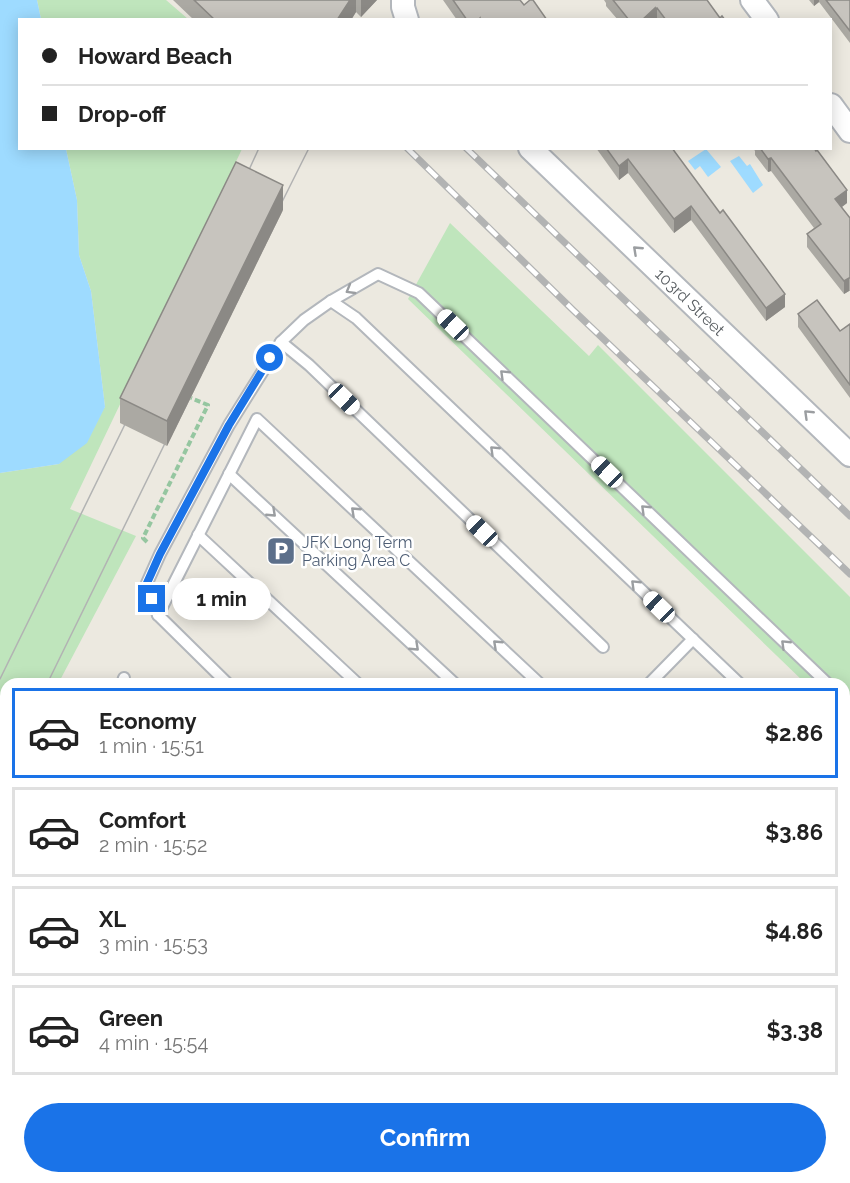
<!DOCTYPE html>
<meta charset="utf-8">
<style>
:root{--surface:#fff;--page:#f6f6f6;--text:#222;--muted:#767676;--line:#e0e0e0;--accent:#1a73e8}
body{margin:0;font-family:Raleway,sans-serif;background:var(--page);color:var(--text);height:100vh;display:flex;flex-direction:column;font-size:22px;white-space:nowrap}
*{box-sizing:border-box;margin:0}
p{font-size:20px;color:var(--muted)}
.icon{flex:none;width:33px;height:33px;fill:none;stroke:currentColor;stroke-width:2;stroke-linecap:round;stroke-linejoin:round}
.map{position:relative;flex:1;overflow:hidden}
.drawer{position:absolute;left:0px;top:678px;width:850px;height:506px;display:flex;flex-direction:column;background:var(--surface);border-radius:18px 18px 0 0;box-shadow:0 3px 15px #0003}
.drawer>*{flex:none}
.top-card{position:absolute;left:18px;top:18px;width:814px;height:132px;border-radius:0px;box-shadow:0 3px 15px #0003;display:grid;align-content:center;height:132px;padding:0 24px;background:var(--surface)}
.end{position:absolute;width:27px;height:27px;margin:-14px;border:8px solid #1a73e8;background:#fff;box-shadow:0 0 0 3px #fff}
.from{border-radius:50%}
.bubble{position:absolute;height:42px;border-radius:21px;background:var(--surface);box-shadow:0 3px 15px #0003;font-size:20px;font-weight:700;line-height:42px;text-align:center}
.car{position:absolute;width:18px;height:36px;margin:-18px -9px;border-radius:8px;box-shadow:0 0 4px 2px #0007;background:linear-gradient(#fff 24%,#345 0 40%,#fff 0 76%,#345 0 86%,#fff 0)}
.top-card b{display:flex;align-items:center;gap:21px;height:57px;font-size:22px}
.top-card b+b{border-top:2px solid var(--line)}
.top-card i{width:15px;height:15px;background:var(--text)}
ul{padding:10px 0 0;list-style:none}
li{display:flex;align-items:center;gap:18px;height:90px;margin:0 12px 9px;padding:0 12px;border:3px solid var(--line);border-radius:0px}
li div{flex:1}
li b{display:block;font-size:22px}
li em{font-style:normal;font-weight:700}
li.active{border-color:var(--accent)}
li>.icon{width:54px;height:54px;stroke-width:1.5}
.action{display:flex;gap:12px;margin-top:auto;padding:12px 24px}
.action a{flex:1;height:69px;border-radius:36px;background:var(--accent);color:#fff;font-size:24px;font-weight:700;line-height:69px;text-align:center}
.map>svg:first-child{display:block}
</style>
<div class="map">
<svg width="850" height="1183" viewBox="0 0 850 1183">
<rect width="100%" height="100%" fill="#ece9e0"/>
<g fill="#bfe5bc">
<polygon points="37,0 166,0 188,19 41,19"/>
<polygon points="66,149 242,149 70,509 136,536 58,684 6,684 6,938 0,940 0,473 59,464 105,407 91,291 79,255 77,200"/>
<polygon points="450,223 589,356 598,345 850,597 850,727 845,721 844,684 806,684 408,299"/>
</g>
<g fill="#9edbff">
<polygon points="0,0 37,0 41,19 20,20 20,148 66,149 77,200 79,255 91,291 105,407 87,443 59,464 0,473"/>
<polygon points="706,149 721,167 708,177 700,166 695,170 688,161"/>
<polygon points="739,156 747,166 750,164 763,185 753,193 730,161"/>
</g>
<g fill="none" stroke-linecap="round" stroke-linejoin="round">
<g stroke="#b3b7bc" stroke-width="14">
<g id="service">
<polyline points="331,301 356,318 740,684"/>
<polyline points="281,342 309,365 603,647"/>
<polyline points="229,474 455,684"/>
<polyline points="198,535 358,684"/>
<polyline points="158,615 257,419 540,684"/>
<polyline points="122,684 124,678"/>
<polyline points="228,684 158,615 147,583 160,554 229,425 281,342 304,320 331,301 378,274 419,293 828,684"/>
<polyline points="649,684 693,639"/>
<polyline points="844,700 850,705"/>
<polyline points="844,783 850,788"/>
<polyline points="844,881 850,886"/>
<polyline points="844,990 850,984"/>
<polyline points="844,1085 850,1080"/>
<polyline points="169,1178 171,1183"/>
<polyline points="28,1183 45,1178"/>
<polyline points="747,1183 752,1178"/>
</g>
</g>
<g stroke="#b3b7bc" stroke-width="26">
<g id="minor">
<polyline points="403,0 403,7 407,20"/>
<polyline points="752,0 767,20"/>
<polyline points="831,105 850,131"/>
<path id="s1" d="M530,148L850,455"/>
<polyline points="840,1183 850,1172"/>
</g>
</g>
<polyline stroke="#95c6a0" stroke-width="4" stroke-dasharray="6 3" stroke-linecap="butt" points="147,542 143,538 208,405 191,398"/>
<use href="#service" stroke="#fff" stroke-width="10"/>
<use href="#minor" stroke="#fff" stroke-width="22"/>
<g stroke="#b2b3b3" stroke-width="1.5">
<polyline points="243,183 259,148"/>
<polyline points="275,216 309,148"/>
<polyline points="0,679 132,410"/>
<polyline points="47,684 172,429"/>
<polyline points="0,781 6,769"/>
</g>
<g stroke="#b2b3b3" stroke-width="7">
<g id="rail">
<polyline points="407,148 573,310 850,574"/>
<polyline points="466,148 850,516"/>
</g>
</g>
<use href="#rail" stroke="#fff" stroke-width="4.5" stroke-dasharray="14" stroke-linecap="butt"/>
</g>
<g fill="#aba9a3">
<polygon points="173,0 377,0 361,17 356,12 351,20 194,20"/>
<polygon points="443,0 520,0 524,5 547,20 457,20"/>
<polygon points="604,0 707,0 720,18 725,20 618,20 606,6 606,3"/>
<polygon points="809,0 850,0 850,43 819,2 814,6"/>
<polygon points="596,148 672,148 785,307 766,321 691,220 674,233 628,173 619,180"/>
<polygon points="753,148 814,148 847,203 842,207 850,218 850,291 849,291 844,294 807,247 807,234 814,228 771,171 768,172 755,155 755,151"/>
<polygon points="283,210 167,446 120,423 120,398"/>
<polygon points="798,314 840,331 850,324 850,398 798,327"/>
</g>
<g fill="#8b8985">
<polygon points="350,0 356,0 356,12 351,20 337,20"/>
<polygon points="361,0 377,0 361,17"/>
<polygon points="814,0 819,0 819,2 814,6"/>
<polygon points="655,8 655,20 642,20"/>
<polygon points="657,8 657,20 655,20 655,9"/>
<polygon points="771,158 771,171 768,172 768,159"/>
<polygon points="628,159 628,173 619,180 619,166"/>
<polygon points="283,185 283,210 167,446 167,421"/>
<polygon points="847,190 847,203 835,212 835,199"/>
<polygon points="691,206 691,220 674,233 674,219"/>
<polygon points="849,278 849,291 844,294 844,281"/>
<polygon points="785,294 785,307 766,321 766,308"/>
</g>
<g fill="#c7c4be" stroke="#8b8985" stroke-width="1.5">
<polygon points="194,0 350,0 337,20 215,20"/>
<polygon points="453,0 520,0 524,5 530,0 533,0 547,20 480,20 480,18 478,20 467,20"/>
<polygon points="613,0 707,0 720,18 722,16 725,20 666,20 657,8 655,9 655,8 642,20 629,20"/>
<polygon points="826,0 850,0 850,31"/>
<polygon points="606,148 672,148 720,213 723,210 785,294 766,308 691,206 674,219 628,159 619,166"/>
<polygon points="760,148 814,148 816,151 817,150 847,190 835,199 850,218 850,278 849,278 844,281 807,234 821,224 771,158 768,159"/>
<polygon points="236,162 283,185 167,421 120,398"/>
<polygon points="817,300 840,331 850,324 850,385 798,314"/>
</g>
<defs><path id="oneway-chevron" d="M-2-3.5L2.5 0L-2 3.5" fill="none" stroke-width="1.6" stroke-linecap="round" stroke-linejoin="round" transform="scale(1.5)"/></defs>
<g stroke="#9b9ea1">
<use href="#oneway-chevron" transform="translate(637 250) rotate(-137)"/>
<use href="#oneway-chevron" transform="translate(350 290) rotate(150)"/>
<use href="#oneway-chevron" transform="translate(504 374) rotate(-136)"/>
<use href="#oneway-chevron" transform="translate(808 414) rotate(-136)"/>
<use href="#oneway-chevron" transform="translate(494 450) rotate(-136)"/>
<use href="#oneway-chevron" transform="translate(645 509) rotate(-136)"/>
<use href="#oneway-chevron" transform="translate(355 511) rotate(-137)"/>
<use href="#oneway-chevron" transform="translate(272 513) rotate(43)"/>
<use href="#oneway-chevron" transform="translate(635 584) rotate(-136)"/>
<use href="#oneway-chevron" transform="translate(497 644) rotate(-137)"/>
<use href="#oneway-chevron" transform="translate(785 644) rotate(-136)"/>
<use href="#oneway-chevron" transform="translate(415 647) rotate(43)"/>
</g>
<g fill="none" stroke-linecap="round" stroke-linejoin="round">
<polyline stroke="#1a73e8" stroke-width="8" points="152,599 147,583 160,554 229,425 270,358"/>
</g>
<defs>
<g id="parking-square" transform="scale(1.5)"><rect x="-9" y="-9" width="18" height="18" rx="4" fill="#5c6f8a" stroke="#fff"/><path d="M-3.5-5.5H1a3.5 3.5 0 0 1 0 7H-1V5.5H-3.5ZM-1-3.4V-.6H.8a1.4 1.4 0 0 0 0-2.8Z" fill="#fff"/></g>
</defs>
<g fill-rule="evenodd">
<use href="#parking-square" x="281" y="551"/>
</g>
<g text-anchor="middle" stroke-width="5" stroke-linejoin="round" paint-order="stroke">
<g font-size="16" fill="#595e62" stroke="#fff">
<text dy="6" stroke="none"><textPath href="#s1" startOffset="222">103rd Street</textPath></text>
</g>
<g font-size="16" fill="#4e5e75" stroke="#fff" text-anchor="start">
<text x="302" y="548">JFK Long Term<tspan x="302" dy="18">Parking Area C</tspan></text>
</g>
</g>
</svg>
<i class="end from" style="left:270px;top:358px"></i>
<i class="end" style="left:152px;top:599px"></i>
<div class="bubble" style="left:172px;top:578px;width:99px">1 min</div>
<i class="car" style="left:453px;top:325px;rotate:314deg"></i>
<i class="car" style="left:344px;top:399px;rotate:134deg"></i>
<i class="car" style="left:607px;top:472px;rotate:314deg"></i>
<i class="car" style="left:482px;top:531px;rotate:314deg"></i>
<i class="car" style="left:659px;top:607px;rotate:314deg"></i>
<div class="top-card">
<b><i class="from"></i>Howard Beach</b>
<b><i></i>Drop-off</b>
</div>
<section class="drawer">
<ul>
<li class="active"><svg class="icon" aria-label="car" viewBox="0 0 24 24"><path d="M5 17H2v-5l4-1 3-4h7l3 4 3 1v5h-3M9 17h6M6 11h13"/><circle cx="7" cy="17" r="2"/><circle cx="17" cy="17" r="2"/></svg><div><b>Economy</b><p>1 min · 15:51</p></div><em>$2.86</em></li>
<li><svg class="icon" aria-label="car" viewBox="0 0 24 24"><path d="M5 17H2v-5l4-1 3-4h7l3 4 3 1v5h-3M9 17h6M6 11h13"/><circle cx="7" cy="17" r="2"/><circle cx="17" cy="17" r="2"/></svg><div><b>Comfort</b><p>2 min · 15:52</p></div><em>$3.86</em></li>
<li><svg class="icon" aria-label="car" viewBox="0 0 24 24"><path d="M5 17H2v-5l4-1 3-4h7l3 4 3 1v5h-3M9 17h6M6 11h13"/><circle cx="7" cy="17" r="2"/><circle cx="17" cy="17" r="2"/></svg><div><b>XL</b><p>3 min · 15:53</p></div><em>$4.86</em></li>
<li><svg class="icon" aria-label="car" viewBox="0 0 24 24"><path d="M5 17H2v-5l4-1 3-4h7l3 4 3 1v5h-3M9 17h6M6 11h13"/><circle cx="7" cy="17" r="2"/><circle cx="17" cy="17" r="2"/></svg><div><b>Green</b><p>4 min · 15:54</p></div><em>$3.38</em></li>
</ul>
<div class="action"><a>Confirm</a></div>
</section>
</div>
